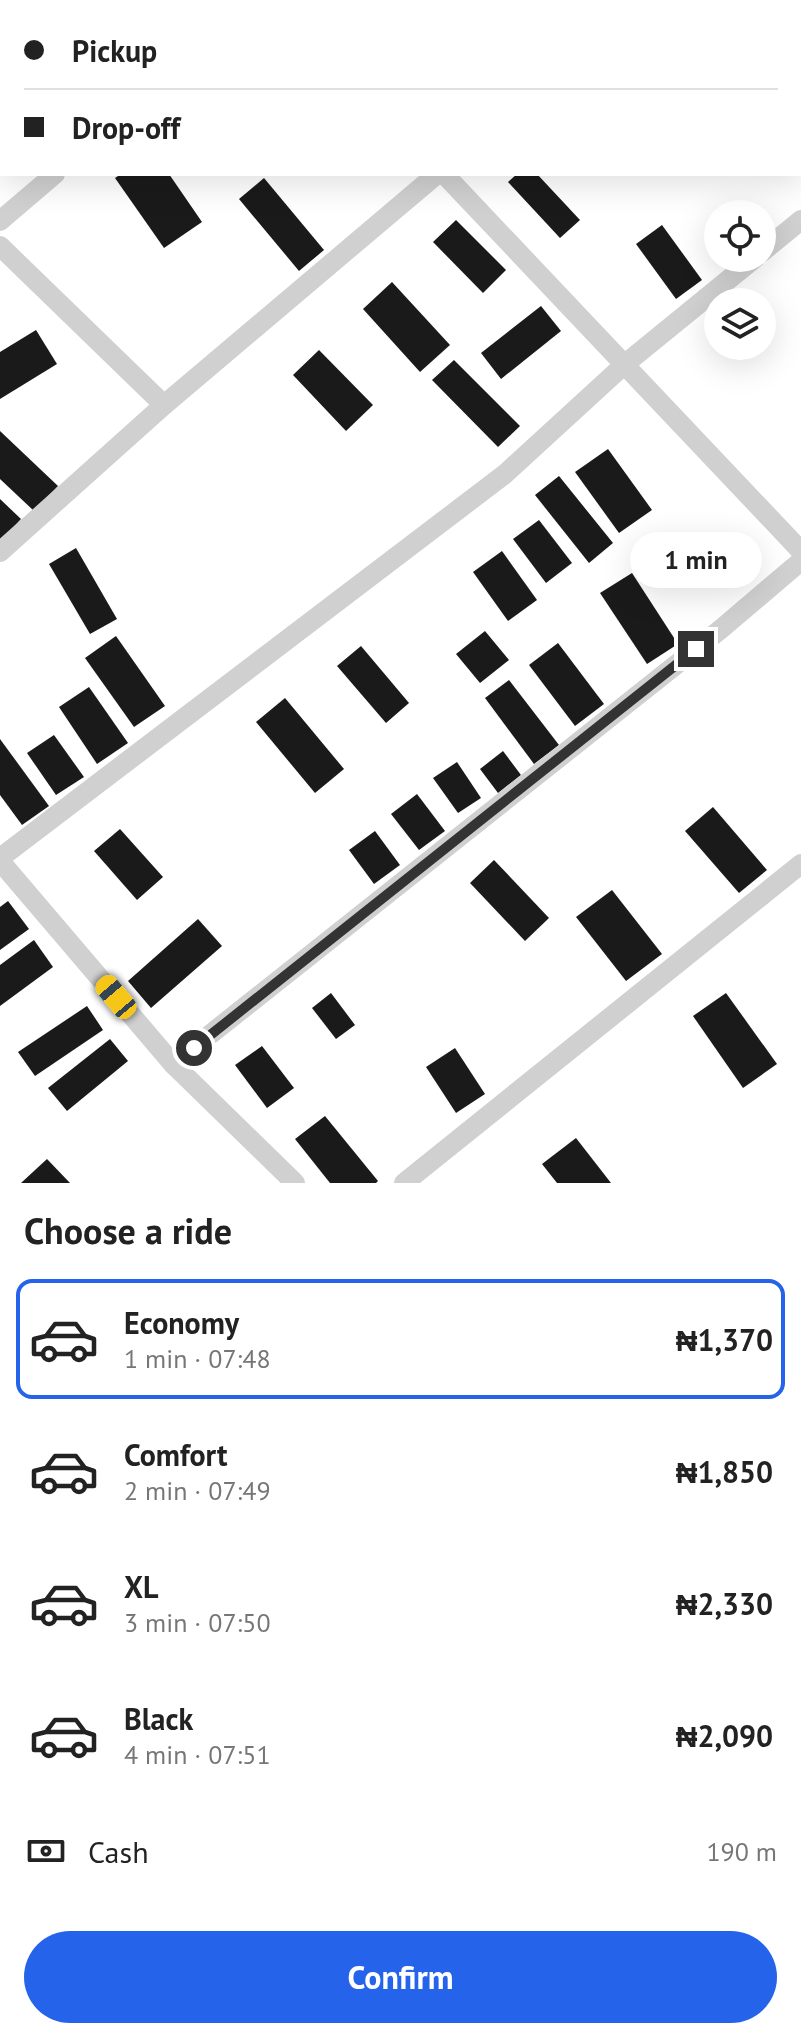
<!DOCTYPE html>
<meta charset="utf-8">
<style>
:root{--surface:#fff;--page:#f6f6f6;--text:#222;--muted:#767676;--line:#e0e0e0;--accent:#2563eb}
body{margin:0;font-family:"PT Sans",sans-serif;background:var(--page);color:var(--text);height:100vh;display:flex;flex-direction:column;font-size:30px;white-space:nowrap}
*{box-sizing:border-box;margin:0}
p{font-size:26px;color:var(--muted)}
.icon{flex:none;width:44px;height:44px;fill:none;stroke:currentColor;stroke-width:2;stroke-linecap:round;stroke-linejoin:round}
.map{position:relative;height:1183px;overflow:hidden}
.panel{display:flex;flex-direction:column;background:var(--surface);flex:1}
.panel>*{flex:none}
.banner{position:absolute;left:0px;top:0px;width:802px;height:176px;box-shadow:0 8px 32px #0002;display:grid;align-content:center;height:176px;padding:0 24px;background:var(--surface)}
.fabs{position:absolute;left:704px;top:200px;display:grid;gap:16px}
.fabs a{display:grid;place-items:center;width:72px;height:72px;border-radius:50%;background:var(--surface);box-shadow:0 8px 32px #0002;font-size:40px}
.end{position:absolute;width:36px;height:36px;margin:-18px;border:10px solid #333;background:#fff;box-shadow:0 0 0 4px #fff}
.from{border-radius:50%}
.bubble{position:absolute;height:56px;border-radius:28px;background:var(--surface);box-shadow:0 8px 32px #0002;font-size:26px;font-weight:700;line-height:56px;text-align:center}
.car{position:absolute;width:24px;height:48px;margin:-24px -12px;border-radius:10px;box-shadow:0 0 6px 2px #0007;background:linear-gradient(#f5c518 24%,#345 0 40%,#f5c518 0 76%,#345 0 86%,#f5c518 0)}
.banner b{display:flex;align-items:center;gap:28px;height:76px;font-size:30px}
.banner b+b{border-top:2px solid var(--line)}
.banner i{width:20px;height:20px;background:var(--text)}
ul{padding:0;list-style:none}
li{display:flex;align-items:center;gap:24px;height:120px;margin:0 16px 12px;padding:0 8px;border:4px solid transparent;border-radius:16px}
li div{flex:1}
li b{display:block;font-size:30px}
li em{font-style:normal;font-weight:700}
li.selected{border-color:var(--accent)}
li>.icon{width:72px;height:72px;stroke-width:1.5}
h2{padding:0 24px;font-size:36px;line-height:96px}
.pay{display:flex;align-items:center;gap:20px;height:88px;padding:0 24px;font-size:30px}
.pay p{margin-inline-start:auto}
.primary-button{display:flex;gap:16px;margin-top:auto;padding:16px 24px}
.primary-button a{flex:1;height:92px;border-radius:48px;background:var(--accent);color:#fff;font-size:32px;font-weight:700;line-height:92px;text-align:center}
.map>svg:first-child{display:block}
</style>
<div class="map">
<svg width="801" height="1183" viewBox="0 0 801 1183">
<rect width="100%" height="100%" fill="#fff"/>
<g fill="#1a1a1a">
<polygon points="121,174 169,174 202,222 164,248 115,178"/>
<polygon points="517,174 537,174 580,220 560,238 508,182"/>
<polygon points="264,178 324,250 299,271 239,199"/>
<polygon points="456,220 506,270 483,293 433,242"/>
<polygon points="662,225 702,280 676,299 636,244"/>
<polygon points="392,282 450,345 420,372 363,309"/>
<polygon points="541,306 561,331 501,379 481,353"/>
<polygon points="36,330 57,364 0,399 0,352"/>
<polygon points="319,350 373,405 346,431 293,375"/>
<polygon points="454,360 520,426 498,447 432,380"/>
<polygon points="0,431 58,486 34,511 0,479"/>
<polygon points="608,449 652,510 619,533 575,472"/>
<polygon points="559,476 613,543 589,563 535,495"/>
<polygon points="0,499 21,519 0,542"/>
<polygon points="539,520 572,563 546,583 513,539"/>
<polygon points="76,548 117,619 90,634 49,564"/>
<polygon points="502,551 537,600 508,621 473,572"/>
<polygon points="632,573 678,644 647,664 600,593"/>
<polygon points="485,631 509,660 480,683 456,654"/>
<polygon points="116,636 165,706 134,727 85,658"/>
<polygon points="558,643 604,704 575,726 529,665"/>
<polygon points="361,646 409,703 386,723 337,666"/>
<polygon points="509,680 559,745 534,764 485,698"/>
<polygon points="89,687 128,743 97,764 59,707"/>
<polygon points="285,698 344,769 315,793 256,722"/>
<polygon points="54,735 84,777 56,795 27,753"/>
<polygon points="0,739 49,806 22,825 0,795"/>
<polygon points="503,751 521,775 498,793 480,769"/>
<polygon points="457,762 481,798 458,813 433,778"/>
<polygon points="417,794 445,831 419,850 391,814"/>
<polygon points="713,807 767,870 739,893 685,831"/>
<polygon points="120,829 163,877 137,900 94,851"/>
<polygon points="375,831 400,865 374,884 349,850"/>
<polygon points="494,860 549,918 525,941 470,883"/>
<polygon points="612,890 662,954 626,981 576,917"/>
<polygon points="8,901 29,929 0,950 0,907"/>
<polygon points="198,919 222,946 151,1008 128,981"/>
<polygon points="34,940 53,967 0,1006 0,965"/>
<polygon points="331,993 355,1025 336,1039 312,1008"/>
<polygon points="726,993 777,1064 743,1088 693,1016"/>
<polygon points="87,1006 103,1030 35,1076 18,1052"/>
<polygon points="110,1039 128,1061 67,1111 48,1088"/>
<polygon points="262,1046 294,1088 267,1108 235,1065"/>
<polygon points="455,1048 485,1094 456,1113 426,1067"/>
<polygon points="325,1116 378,1181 376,1183 330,1183 295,1139"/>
<polygon points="576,1138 611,1183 557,1183 542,1164"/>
<polygon points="47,1159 70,1183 21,1183"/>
</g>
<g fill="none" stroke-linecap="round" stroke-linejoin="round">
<g stroke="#d0d0d0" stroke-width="20">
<polyline points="258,2 260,0"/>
<polyline points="636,2 638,0"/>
<polyline points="444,174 801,551"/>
<polyline points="0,221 55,174"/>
<polyline points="0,246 164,405"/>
<polyline points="762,252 801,220"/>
<polyline points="0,552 164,405 437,174"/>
<polyline points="0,858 505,474 625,364 755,258"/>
<polyline points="0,861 173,1064 295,1183"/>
<polyline points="173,1064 721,629 801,561"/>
<polyline points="404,1183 801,864"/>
</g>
</g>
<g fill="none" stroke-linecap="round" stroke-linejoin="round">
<polyline stroke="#333" stroke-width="10" points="194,1048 696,649"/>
</g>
</svg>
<div class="fabs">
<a><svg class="icon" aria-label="locate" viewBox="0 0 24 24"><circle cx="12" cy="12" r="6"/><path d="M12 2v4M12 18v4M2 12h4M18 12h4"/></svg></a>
<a><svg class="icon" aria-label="layers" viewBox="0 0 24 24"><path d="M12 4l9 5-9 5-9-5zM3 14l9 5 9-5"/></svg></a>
</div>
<i class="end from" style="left:194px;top:1048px"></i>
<i class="end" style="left:696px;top:649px"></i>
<div class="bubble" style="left:630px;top:532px;width:132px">1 min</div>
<i class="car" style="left:116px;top:997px;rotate:320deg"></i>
<div class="banner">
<b><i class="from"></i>Pickup</b>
<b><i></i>Drop-off</b>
</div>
</div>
<section class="panel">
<h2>Choose a ride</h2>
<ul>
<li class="selected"><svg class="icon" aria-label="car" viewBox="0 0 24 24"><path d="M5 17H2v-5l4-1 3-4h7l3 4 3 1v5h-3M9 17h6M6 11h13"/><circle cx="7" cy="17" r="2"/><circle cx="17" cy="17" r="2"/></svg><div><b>Economy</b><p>1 min · 07:48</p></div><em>₦1,370</em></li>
<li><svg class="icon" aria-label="car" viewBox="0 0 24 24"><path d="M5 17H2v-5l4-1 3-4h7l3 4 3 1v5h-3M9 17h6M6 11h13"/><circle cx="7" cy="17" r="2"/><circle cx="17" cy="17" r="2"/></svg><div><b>Comfort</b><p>2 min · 07:49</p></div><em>₦1,850</em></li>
<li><svg class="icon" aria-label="car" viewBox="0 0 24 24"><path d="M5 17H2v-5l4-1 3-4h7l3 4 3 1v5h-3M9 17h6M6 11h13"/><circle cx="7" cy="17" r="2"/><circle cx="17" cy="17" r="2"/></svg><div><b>XL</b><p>3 min · 07:50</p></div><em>₦2,330</em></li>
<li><svg class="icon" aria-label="car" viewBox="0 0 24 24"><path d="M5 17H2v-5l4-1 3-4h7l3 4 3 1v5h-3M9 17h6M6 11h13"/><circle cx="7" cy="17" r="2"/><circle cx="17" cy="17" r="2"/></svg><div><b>Black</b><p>4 min · 07:51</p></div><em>₦2,090</em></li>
</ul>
<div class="pay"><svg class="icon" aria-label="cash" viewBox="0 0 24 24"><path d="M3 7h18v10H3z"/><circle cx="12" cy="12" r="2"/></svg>Cash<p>190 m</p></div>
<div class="primary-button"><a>Confirm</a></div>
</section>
